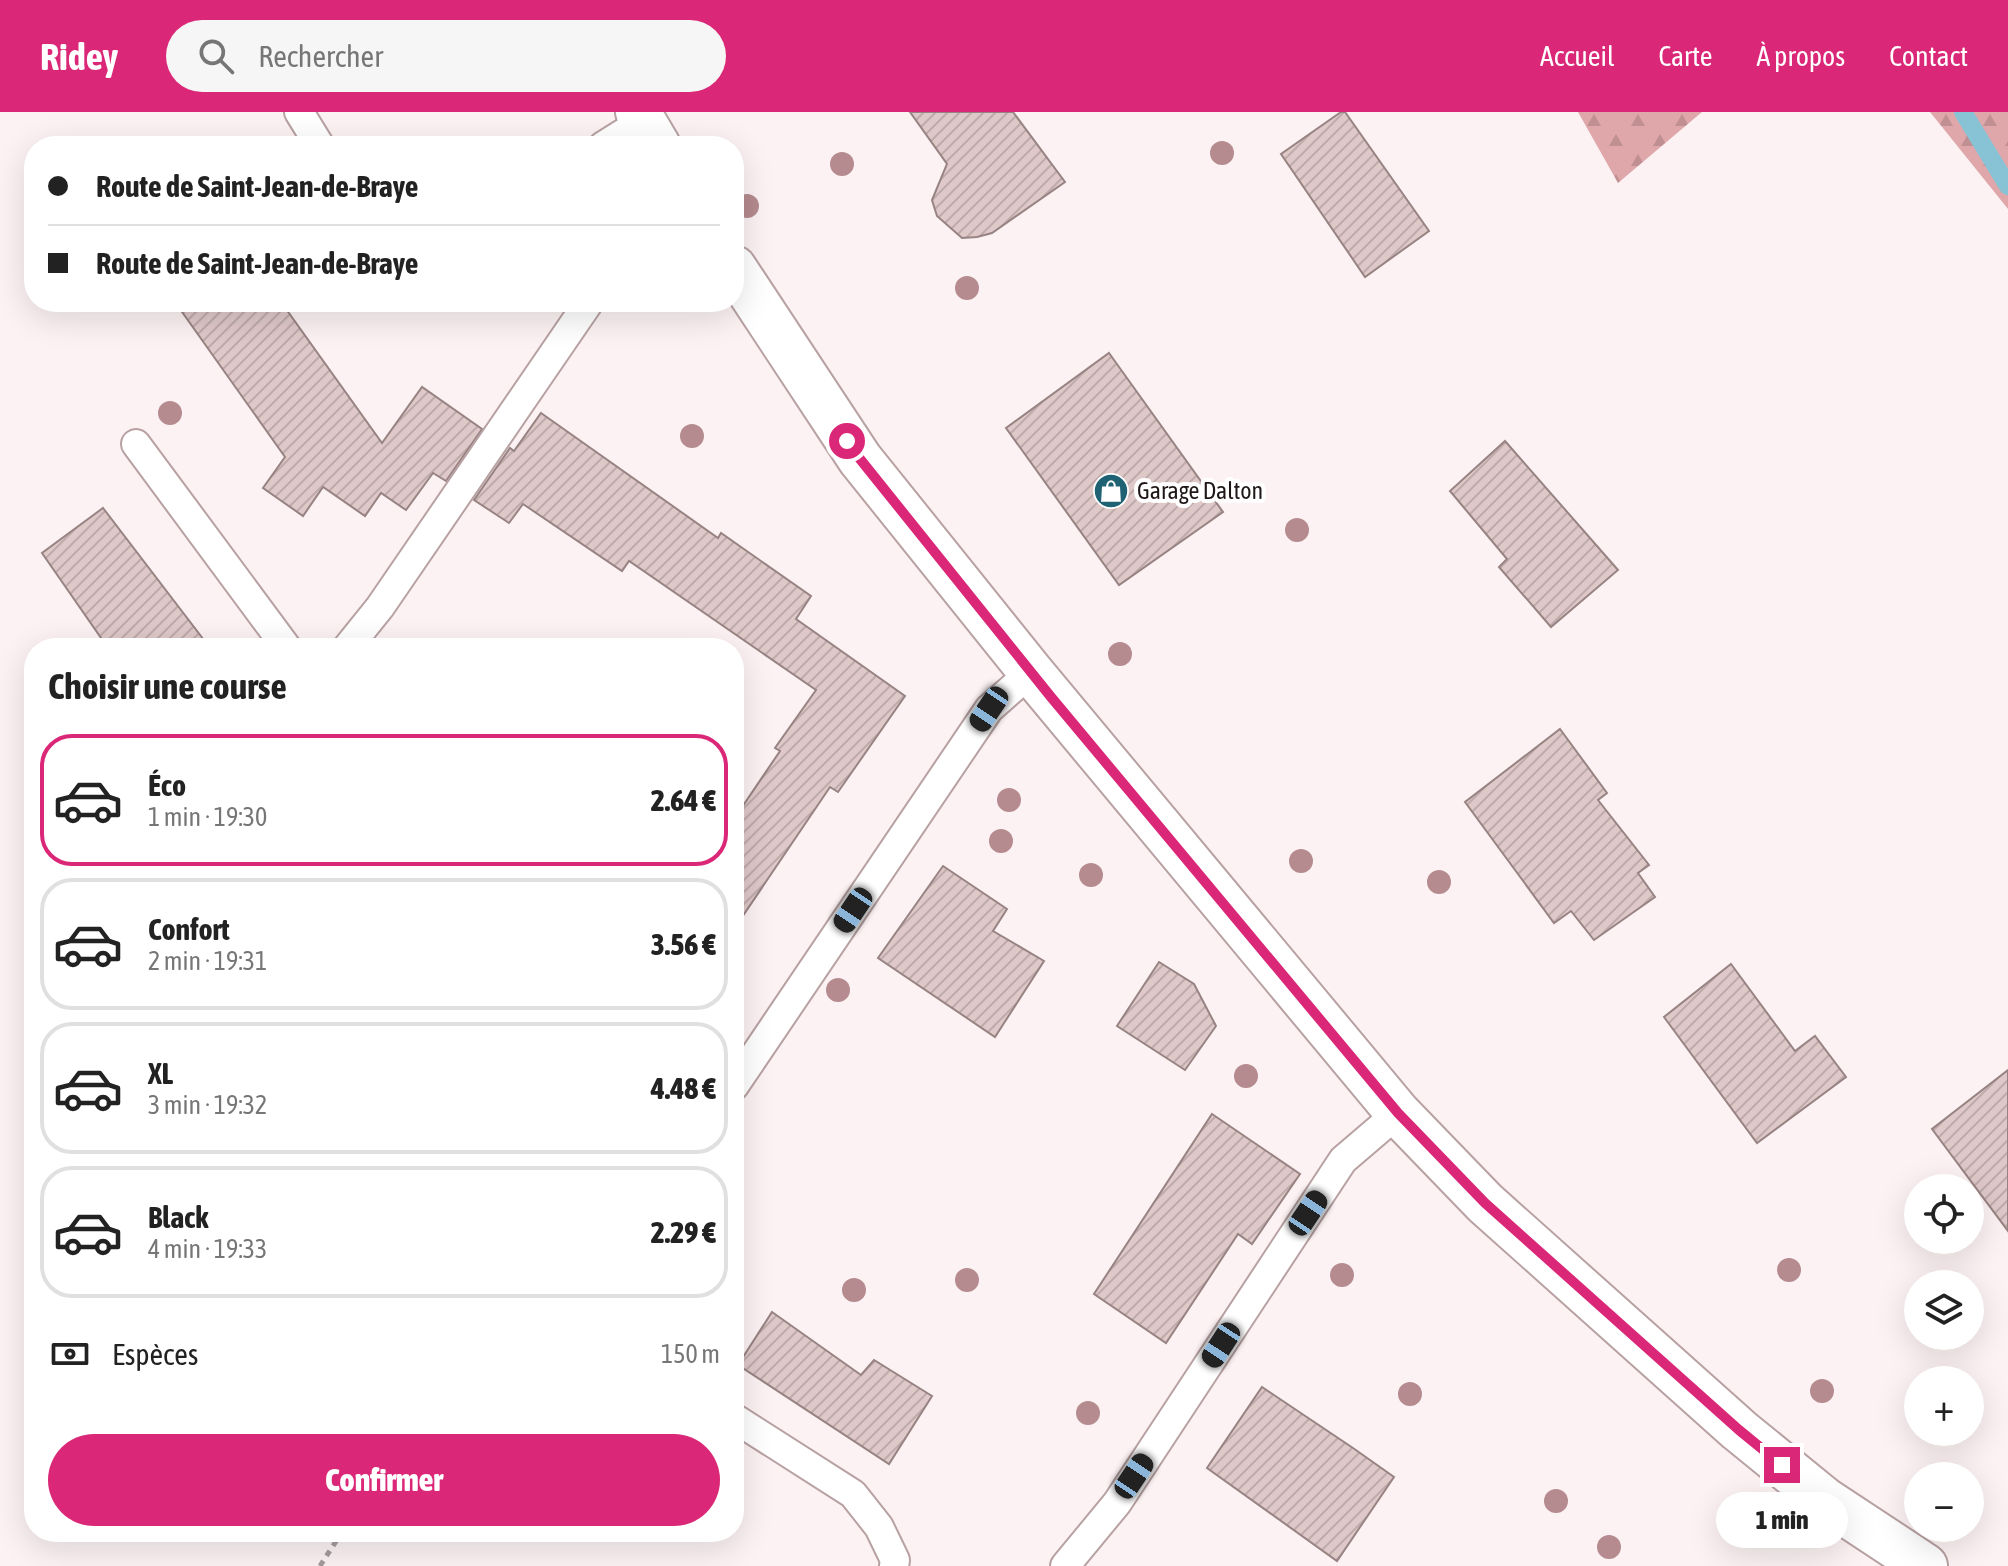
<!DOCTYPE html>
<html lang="fr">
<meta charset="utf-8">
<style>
:root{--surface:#fff;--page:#f6f6f6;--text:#222;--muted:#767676;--line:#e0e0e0;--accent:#db2777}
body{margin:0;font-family:"Asap Condensed",sans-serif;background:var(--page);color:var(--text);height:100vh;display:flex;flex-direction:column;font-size:30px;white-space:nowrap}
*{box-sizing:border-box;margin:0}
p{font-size:26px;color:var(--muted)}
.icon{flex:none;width:44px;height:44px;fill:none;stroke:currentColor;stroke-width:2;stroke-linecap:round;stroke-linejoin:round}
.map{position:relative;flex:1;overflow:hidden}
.panel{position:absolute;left:24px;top:526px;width:720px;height:904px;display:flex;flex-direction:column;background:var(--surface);border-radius:32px;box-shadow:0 8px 32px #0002}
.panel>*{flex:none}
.hud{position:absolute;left:24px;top:24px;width:720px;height:176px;border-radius:32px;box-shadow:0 8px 32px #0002;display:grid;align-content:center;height:176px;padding:0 24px;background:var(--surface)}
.buttons{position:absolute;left:1904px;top:1062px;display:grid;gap:16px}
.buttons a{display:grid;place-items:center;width:80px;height:80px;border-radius:50%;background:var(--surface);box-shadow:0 8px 32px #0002;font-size:40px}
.end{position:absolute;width:36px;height:36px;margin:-18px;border:10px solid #db2777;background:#fff;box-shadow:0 0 0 4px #fff}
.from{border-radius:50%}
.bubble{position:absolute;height:56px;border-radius:28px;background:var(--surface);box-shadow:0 8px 32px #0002;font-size:26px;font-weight:800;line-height:56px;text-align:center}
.car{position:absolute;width:24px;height:48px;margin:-24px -12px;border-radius:10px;box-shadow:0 0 6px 2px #0007;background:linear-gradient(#222 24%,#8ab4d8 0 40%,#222 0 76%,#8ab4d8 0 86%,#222 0)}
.hud b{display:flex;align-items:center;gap:28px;height:76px;font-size:30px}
.hud b+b{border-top:2px solid var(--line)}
.hud i{width:20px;height:20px;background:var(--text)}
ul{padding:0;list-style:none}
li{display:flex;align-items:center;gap:24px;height:132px;margin:0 16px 12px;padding:0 8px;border:4px solid var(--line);border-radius:32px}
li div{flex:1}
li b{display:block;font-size:30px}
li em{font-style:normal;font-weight:800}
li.active{border-color:var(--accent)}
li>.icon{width:72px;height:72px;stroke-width:1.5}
h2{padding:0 24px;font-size:36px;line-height:96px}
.pay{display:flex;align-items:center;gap:20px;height:88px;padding:0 24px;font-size:30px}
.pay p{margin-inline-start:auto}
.primary-button{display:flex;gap:16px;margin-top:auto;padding:16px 24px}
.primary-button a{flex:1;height:92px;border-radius:48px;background:var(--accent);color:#fff;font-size:32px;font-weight:800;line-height:92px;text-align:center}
header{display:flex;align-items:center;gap:48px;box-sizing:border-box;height:112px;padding:0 40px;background:var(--accent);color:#fff}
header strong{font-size:38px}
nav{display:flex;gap:44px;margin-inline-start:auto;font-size:28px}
.search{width:560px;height:72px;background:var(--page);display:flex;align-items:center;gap:20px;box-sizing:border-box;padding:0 28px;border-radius:44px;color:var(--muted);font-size:30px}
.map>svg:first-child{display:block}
</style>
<header>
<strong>Ridey</strong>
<div class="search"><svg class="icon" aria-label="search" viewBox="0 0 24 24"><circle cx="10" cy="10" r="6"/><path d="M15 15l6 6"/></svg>Rechercher</div>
<nav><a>Accueil</a><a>Carte</a><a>À propos</a><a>Contact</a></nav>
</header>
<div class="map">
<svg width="2008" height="1454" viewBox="0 0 2008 1454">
<defs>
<pattern id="forest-firs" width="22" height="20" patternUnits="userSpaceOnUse" patternTransform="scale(2)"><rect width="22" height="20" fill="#dfa7aa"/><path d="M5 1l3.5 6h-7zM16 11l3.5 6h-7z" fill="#bf8f92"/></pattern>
<pattern id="building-hatch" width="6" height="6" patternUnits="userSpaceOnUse" patternTransform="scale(2)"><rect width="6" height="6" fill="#dfc8c8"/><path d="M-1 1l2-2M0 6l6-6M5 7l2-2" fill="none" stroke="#bfabab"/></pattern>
</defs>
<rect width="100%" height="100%" fill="#fcf2f3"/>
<g fill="url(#forest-firs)">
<polygon points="1578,0 1702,0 1618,71"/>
<polygon points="1930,0 2008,0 2008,97"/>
</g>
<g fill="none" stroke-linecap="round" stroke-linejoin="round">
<polyline stroke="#87c3d5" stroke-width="18" points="1963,0 2008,74"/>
</g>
<g fill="url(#building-hatch)" stroke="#988383" stroke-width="2">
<polygon points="910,0 1013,0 1065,70 992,121 977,125 962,126 937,104 932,88 947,52"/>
<polygon points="1341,0 1345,0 1429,119 1365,165 1281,42"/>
<polygon points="175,190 281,190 382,331 422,275 482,317 446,369 433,361 406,398 381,381 365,404 323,375 303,404 263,376 285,345"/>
<polygon points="1109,241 1223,400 1119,473 1006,316"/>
<polygon points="541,301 718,426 721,421 811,484 796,507 905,584 838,680 830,675 734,817 734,707 780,639 775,636 816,578 629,449 622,459 523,392 509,411 474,388 510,336 514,339"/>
<polygon points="1505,329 1618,458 1551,515 1499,455 1507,447 1450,379"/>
<polygon points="103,396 210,536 108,536 42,441"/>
<polygon points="1560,617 1607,681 1598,688 1649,753 1638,761 1655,785 1594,828 1571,799 1554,811 1465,690"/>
<polygon points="943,754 1007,797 993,819 1044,849 995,925 878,846"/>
<polygon points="1159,850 1194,872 1216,914 1185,958 1117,914"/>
<polygon points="1731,852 1795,939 1815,924 1846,965 1757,1031 1664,905"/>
<polygon points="2008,958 2008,1119 1932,1017"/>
<polygon points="1212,1002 1300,1062 1252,1132 1238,1122 1166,1231 1094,1182"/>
<polygon points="772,1200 861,1263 874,1248 932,1284 889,1352 738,1253"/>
<polygon points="1262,1275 1353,1336 1394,1365 1337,1449 1207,1356"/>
</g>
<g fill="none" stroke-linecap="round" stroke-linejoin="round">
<g stroke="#b8a1a2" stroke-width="32">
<g id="service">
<polyline points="299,0 320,34"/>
<polyline points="603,34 643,9"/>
<polyline points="136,332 287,536"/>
<polyline points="347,536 380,495 589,190"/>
<polyline points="734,974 989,597 1031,560"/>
<polyline points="734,1306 853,1382 879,1415 895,1448 894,1454"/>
<polyline points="1065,1454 1117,1391 1343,1048 1398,1001"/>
</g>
</g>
<g stroke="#b8a1a2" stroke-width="48">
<g id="minor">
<polyline points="638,0 658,34"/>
<polyline points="734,156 860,347 1031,560 1398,1001 1485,1091 1739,1318 1825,1388 1925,1454"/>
</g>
</g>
<polyline stroke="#a49b9c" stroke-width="5" stroke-dasharray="6 6" stroke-linecap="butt" points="320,1454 342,1420"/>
<use href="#service" stroke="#fff" stroke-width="28"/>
<use href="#minor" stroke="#fff" stroke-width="44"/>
</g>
<g fill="#b58b8f">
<circle cx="1222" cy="41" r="12"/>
<circle cx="842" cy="52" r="12"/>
<circle cx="747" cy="94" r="12"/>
<circle cx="967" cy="176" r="12"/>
<circle cx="170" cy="301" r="12"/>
<circle cx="692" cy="324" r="12"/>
<circle cx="1297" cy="418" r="12"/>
<circle cx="1120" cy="542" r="12"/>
<circle cx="1009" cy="688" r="12"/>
<circle cx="1001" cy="729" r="12"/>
<circle cx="1301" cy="749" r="12"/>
<circle cx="1091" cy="763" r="12"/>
<circle cx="1439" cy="770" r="12"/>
<circle cx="838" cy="878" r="12"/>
<circle cx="1246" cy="964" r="12"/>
<circle cx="1789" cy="1158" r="12"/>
<circle cx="1342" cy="1163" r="12"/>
<circle cx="967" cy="1168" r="12"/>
<circle cx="854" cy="1178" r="12"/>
<circle cx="1822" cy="1279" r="12"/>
<circle cx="1410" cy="1282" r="12"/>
<circle cx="1088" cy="1301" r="12"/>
<circle cx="1556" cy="1389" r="12"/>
<circle cx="1609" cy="1435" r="12"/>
</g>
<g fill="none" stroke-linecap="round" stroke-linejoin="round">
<polyline stroke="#db2777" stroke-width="10" points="847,329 860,347 1051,585 1398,1001 1485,1091 1739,1318 1782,1353"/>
</g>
<defs>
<g id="shop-disc" transform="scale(1.8)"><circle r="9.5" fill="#1e6274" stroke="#fff"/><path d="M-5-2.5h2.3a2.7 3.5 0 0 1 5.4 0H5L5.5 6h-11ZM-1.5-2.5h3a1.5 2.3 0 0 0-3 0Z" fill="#fff"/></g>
</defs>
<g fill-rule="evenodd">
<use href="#shop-disc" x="1111" y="379"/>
</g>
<g text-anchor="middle" stroke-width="8" stroke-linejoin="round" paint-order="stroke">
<g font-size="24" fill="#1f1717" stroke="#fff" text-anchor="start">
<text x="1137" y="387">Garage Dalton</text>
</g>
</g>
</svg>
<div class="buttons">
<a><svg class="icon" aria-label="locate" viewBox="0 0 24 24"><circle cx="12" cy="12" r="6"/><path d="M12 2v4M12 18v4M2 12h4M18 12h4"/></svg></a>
<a><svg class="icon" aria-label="layers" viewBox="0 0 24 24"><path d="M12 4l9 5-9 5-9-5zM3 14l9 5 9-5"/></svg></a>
<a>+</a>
<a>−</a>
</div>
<i class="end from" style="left:847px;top:329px"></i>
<i class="end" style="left:1782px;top:1353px"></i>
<div class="bubble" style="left:1716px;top:1380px;width:132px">1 min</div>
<i class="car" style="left:989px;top:597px;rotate:214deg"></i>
<i class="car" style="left:853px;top:798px;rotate:214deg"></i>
<i class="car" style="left:1308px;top:1101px;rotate:34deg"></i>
<i class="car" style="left:1221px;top:1233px;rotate:213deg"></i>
<i class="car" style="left:1134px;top:1364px;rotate:34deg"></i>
<div class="hud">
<b><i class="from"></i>Route de Saint-Jean-de-Braye</b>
<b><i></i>Route de Saint-Jean-de-Braye</b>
</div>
<section class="panel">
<h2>Choisir une course</h2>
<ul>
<li class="active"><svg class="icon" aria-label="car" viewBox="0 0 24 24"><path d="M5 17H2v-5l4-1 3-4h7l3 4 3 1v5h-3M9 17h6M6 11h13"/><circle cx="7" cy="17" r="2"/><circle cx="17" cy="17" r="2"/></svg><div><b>Éco</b><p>1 min · 19:30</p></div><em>2.64 €</em></li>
<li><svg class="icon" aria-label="car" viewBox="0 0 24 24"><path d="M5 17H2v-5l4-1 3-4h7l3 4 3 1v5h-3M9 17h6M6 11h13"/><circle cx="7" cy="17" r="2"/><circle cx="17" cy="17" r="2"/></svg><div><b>Confort</b><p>2 min · 19:31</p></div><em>3.56 €</em></li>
<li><svg class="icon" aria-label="car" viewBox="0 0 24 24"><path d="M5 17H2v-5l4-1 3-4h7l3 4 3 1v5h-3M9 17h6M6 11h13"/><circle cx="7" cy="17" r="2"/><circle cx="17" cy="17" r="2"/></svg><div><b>XL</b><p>3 min · 19:32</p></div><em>4.48 €</em></li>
<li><svg class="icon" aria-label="car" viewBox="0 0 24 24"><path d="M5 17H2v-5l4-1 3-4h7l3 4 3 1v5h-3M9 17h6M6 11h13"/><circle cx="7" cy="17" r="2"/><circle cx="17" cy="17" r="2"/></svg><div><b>Black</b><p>4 min · 19:33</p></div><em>2.29 €</em></li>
</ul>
<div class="pay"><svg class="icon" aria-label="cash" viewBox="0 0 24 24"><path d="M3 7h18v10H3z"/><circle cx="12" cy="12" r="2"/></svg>Espèces<p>150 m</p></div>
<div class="primary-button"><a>Confirmer</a></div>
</section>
</div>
